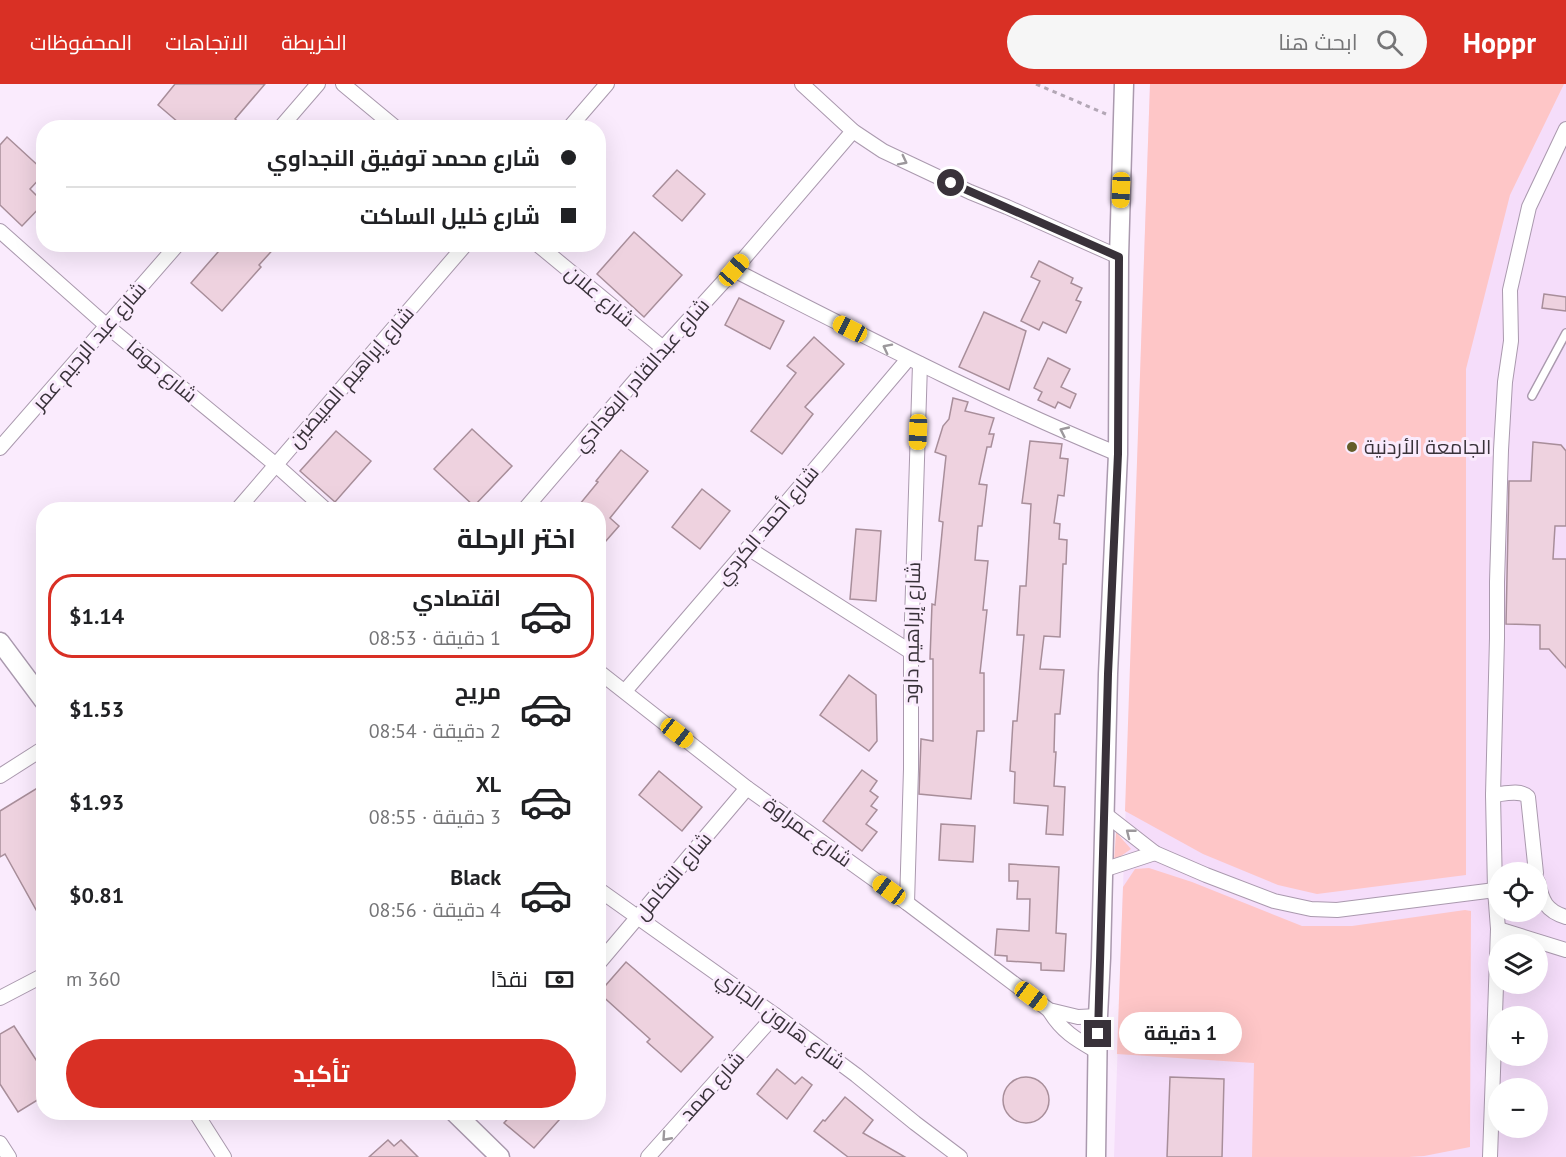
<!DOCTYPE html>
<html lang="ar">
<meta charset="utf-8">
<style>
:root{--surface:#fff;--page:#f6f6f6;--text:#202124;--muted:#757577;--line:#e0e0e0;--accent:#d93025}
body{margin:0;font-family:"PT Sans",Cairo,sans-serif;background:var(--page);color:var(--text);direction:rtl;height:100vh;display:flex;flex-direction:column;font-size:22px;white-space:nowrap}
*{box-sizing:border-box;margin:0}
p{font-size:20px;color:var(--muted)}
.icon{flex:none;width:33px;height:33px;fill:none;stroke:currentColor;stroke-width:2;stroke-linecap:round;stroke-linejoin:round}
.map{position:relative;flex:1;overflow:hidden;direction:ltr}
.side{position:absolute;left:36px;top:418px;width:570px;height:618px;display:flex;flex-direction:column;background:var(--surface);border-radius:24px;box-shadow:0 6px 24px #0002;direction:rtl}
.side>*{flex:none}
.top-card{position:absolute;left:36px;top:36px;width:570px;height:132px;border-radius:24px;box-shadow:0 6px 24px #0002;direction:rtl;display:grid;align-content:center;height:132px;padding:0 30px;background:var(--surface)}
.fabs{position:absolute;left:1488px;top:778px;display:grid;gap:12px}
.fabs a{display:grid;place-items:center;width:60px;height:60px;border-radius:50%;background:var(--surface);box-shadow:0 6px 24px #0002;font-size:30px}
.end{position:absolute;width:27px;height:27px;margin:-14px;border:8px solid #39323a;background:#fff;box-shadow:0 0 0 3px #fff}
.from{border-radius:50%}
.bubble{position:absolute;height:42px;border-radius:21px;background:var(--surface);box-shadow:0 6px 24px #0002;font-size:20px;font-weight:700;line-height:42px;text-align:center;direction:rtl}
.car{position:absolute;width:18px;height:36px;margin:-18px -9px;border-radius:8px;box-shadow:0 0 4px 2px #0007;background:linear-gradient(#f5c518 24%,#345 0 40%,#f5c518 0 76%,#345 0 86%,#f5c518 0)}
.top-card b{display:flex;align-items:center;gap:21px;height:57px;font-size:22px}
.top-card b+b{border-top:2px solid var(--line)}
.top-card i{width:15px;height:15px;background:var(--text)}
ul{padding:0;list-style:none}
li{display:flex;align-items:center;gap:18px;height:84px;margin:0 12px 9px;padding:0 18px;border:3px solid transparent;border-radius:24px}
li div{flex:1}
li b{display:block;font-size:22px}
li em{font-style:normal;font-weight:700}
li.on{border-color:var(--accent)}
li>.icon{width:54px;height:54px;stroke-width:1.5}
h2{padding:0 30px;font-size:27px;line-height:72px}
.pay{display:flex;align-items:center;gap:15px;height:66px;padding:0 30px;font-size:22px}
.pay p{margin-inline-start:auto}
.button{display:flex;gap:12px;margin-top:auto;padding:12px 30px}
.button a{flex:1;height:69px;border-radius:36px;background:var(--accent);color:#fff;font-size:24px;font-weight:700;line-height:69px;text-align:center}
header{display:flex;align-items:center;gap:36px;box-sizing:border-box;height:84px;padding:0 30px;background:var(--accent);color:#fff}
header strong{font-size:28px}
nav{display:flex;gap:33px;margin-inline-start:auto;font-size:21px}
.search{width:420px;height:54px;background:var(--page);display:flex;align-items:center;gap:15px;box-sizing:border-box;padding:0 21px;border-radius:33px;color:var(--muted);font-size:22px}
.map>svg:first-child{display:block}
</style>
<header>
<strong>Hoppr</strong>
<div class="search"><svg class="icon" aria-label="search" viewBox="0 0 24 24"><circle cx="10" cy="10" r="6"/><path d="M15 15l6 6"/></svg>ابحث هنا</div>
<nav><a>الخريطة</a><a>الاتجاهات</a><a>المحفوظات</a></nav>
</header>
<div class="map">
<svg width="1566" height="1073" viewBox="0 0 1566 1073">
<rect width="100%" height="100%" fill="#faebfd"/>
<path fill="#f5ddfa" fill-rule="evenodd" d="M1150,0H1566V1073H1114ZM1498,789H1538V828H1498ZM1498,861H1538V900H1498ZM1498,933H1538V972H1498ZM1498,1005H1538V1044H1498Z"/>
<g fill="#fec6c7">
<polygon points="1150,0 1564,0 1510,111 1466,285 1466,791 1317,810 1278,801 1203,770 1125,727"/>
<polygon points="1116,748 1131,765 1114,777"/>
<polygon points="1149,784 1192,798 1302,842 1352,842 1465,826 1471,827 1470,1063 1424,1072 1409,1073 1252,1073 1254,979 1117,970 1123,803 1135,785"/>
</g>
<g fill="#eed2df" stroke="#a88e9a" stroke-width="1.5">
<polygon points="175,0 265,0 235,35 246,44 185,44 158,21"/>
<polygon points="7,53 44,87 44,90 30,105 44,119 22,142 0,121 0,61"/>
<polygon points="677,86 705,110 682,137 653,112"/>
<polygon points="634,148 682,191 644,233 597,190"/>
<polygon points="225,160 278,160 259,181 261,183 222,227 191,199"/>
<polygon points="1039,177 1073,194 1071,199 1082,204 1076,216 1081,218 1066,249 1043,238 1039,246 1021,237 1040,197 1031,193"/>
<polygon points="1544,210 1566,213 1566,227 1542,224"/>
<polygon points="739,214 784,237 770,265 725,241"/>
<polygon points="984,228 1026,247 1009,306 959,283"/>
<polygon points="814,253 844,280 805,323 813,330 782,370 751,347 796,289 787,282"/>
<polygon points="1048,274 1070,285 1061,303 1076,310 1070,324 1058,318 1055,324 1038,316 1042,308 1034,304"/>
<polygon points="953,314 968,318 965,327 994,334 989,350 994,350 991,363 987,363 979,400 987,401 982,442 978,442 975,476 988,477 983,526 987,526 980,589 984,589 984,647 977,647 971,715 919,710 921,655 933,657 933,575 930,575 932,520 935,521 943,438 939,437 946,372 935,368 943,342 949,335"/>
<polygon points="472,345 512,382 474,422 434,385"/>
<polygon points="336,347 371,377 335,418 300,387"/>
<polygon points="1030,357 1062,360 1060,374 1068,375 1064,412 1058,411 1054,439 1060,440 1059,455 1067,456 1066,480 1063,480 1060,553 1044,552 1040,585 1064,586 1060,630 1055,630 1054,668 1056,668 1054,702 1065,703 1063,751 1046,750 1048,722 1014,719 1015,688 1010,687 1013,637 1017,637 1024,551 1017,551 1020,502 1026,502 1031,420 1022,419"/>
<polygon points="1533,358 1561,361 1566,367 1566,442 1555,442 1553,475 1566,475 1566,584 1549,565 1540,565 1540,541 1506,540 1509,397 1531,397"/>
<polygon points="621,366 648,387 610,434 619,442 598,466 598,426 575,426 598,398 596,397"/>
<polygon points="702,405 730,427 700,465 672,443"/>
<polygon points="856,445 881,447 876,517 850,515"/>
<polygon points="849,591 876,611 877,657 869,667 820,631"/>
<polygon points="862,686 877,697 870,707 878,713 871,722 877,726 866,740 877,748 862,767 823,737"/>
<polygon points="659,687 702,723 682,747 639,711"/>
<polygon points="39,703 44,711 44,840 5,770 0,773 0,727"/>
<polygon points="941,740 975,742 973,778 939,776"/>
<polygon points="1009,780 1059,783 1056,849 1066,850 1064,887 1041,886 1041,879 1007,877 1007,872 995,871 997,845 1029,847 1030,815 1017,815 1018,797 1009,797"/>
<polygon points="626,878 713,953 681,988 647,958 650,955 599,909"/>
<polygon points="14,942 44,988 44,1012 18,1028 0,1000 0,950"/>
<polygon points="777,985 795,1000 802,993 812,1001 787,1035 757,1010"/>
<circle cx="1026" cy="1016" r="23"/>
<polygon points="1170,993 1224,995 1222,1073 1167,1073"/>
<polygon points="845,1013 873,1036 863,1049 905,1073 848,1073 814,1047 823,1036 825,1037"/>
<polygon points="513,1029 551,1029 559,1036 534,1064 504,1039"/>
<polygon points="388,1056 394,1062 401,1056 418,1073 369,1073"/>
</g>
<g fill="none" stroke-linecap="round" stroke-linejoin="round">
<g stroke="#aa99ae" stroke-width="10">
<polyline id="service" points="1532,312 1566,249"/>
</g>
<g stroke="#aa99ae" stroke-width="16">
<g id="minor">
<polyline points="343,0 396,44"/>
<polyline points="802,0 853,47 883,67 970,108 1007,123 1119,173"/>
<polyline points="280,44 318,0"/>
<polyline points="569,44 607,0"/>
<polyline points="0,147 107,242 276,381 326,426"/>
<polyline points="537,160 663,264"/>
<path d="M734,186C860,250 987,316 1118,370"/>
<polyline points="0,364 178,160"/>
<polyline points="237,426 466,160"/>
<polyline points="524,426 663,264 734,186 853,47"/>
<polyline points="748,464 911,568"/>
<polyline points="598,587 747,704 907,819 1049,926 1078,933 1098,932"/>
<polyline points="625,607 748,464 908,275"/>
<polyline points="0,692 44,664"/>
<path d="M1493,711C1504,710 1520,705 1528,713L1536,789"/>
<polyline points="1105,730 1155,769 1206,791 1274,817 1311,825 1337,826 1495,806"/>
<polyline points="1103,786 1155,769"/>
<path d="M1538,798C1542,817 1546,827 1566,833"/>
<polyline points="598,805 775,931 856,991 915,1039 960,1073"/>
<polyline points="907,819 911,685 911,568 920,280"/>
<polyline points="1498,845 1566,866"/>
<polyline points="598,880 747,704"/>
<polyline points="0,914 44,891"/>
<path d="M1049,926C1062,948 1077,956 1098,968"/>
<polyline points="196,1029 224,1073"/>
<polyline points="0,1059 9,1073"/>
<polyline points="648,1073 775,931"/>
<polyline points="1490,1073 1498,845 1495,806 1493,711 1497,554 1497,498 1501,366 1505,298 1511,257 1510,206 1529,123 1566,45"/>
</g>
</g>
<g stroke="#aa99ae" stroke-width="21">
<g id="tertiary">
<polyline points="0,558 44,617"/>
<polyline points="455,1029 500,1073"/>
<polyline points="1096,1073 1098,932 1101,874 1108,590 1118,370 1119,173 1124,0"/>
</g>
</g>
<polyline stroke="#b3a7b6" stroke-width="3" stroke-dasharray="4.5 4.5" stroke-linecap="butt" points="1036,0 1106,30"/>
<use href="#service" stroke="#fff" stroke-width="7"/>
<use href="#minor" stroke="#fff" stroke-width="14"/>
<use href="#tertiary" stroke="#fff" stroke-width="18"/>
</g>
<defs><path id="oneway-chevron" d="M-2-3.5L2.5 0L-2 3.5" fill="none" stroke-width="1.6" stroke-linecap="round" stroke-linejoin="round" transform="scale(1.5)"/></defs>
<g stroke="#9c989c">
<use href="#oneway-chevron" transform="translate(903 77) rotate(27)"/>
<use href="#oneway-chevron" transform="translate(887 264) rotate(-153)"/>
<use href="#oneway-chevron" transform="translate(1064 347) rotate(-155)"/>
<use href="#oneway-chevron" transform="translate(1130 749) rotate(-142)"/>
<use href="#oneway-chevron" transform="translate(666 1053) rotate(132)"/>
</g>
<g fill="none" stroke-linecap="round" stroke-linejoin="round">
<polyline stroke="#39323a" stroke-width="8" points="951,99 1119,173 1118,370 1108,590 1098,950"/>
</g>
<circle fill="#635d29" stroke="#faebfd" stroke-width="2" cx="1352" cy="363" r="6"/>
<g text-anchor="middle" stroke-width="6" stroke-linejoin="round" paint-order="stroke">
<g font-size="20" fill="#39323a" stroke="#faebfd">
<text transform="translate(600 212) rotate(40)" y="7">شارع علان</text>
<text transform="translate(89 262) rotate(-49)" y="7">شارع عبد الرحيم عمر</text>
<text transform="translate(162 287) rotate(40)" y="7">شارع حوفا</text>
<text transform="translate(641 291) rotate(-49)" y="7">شارع عبدالقادر البغدادي</text>
<text transform="translate(351 293) rotate(-49)" y="7">شارع إبراهيم المبيضين</text>
<text transform="translate(767 441) rotate(-50)" y="7">شارع أحمد الكردي</text>
<text transform="translate(912 549) rotate(-89)" y="7">شارع إبراهيم داود</text>
<text transform="translate(808 748) rotate(36)" y="7">شارع عمراوة</text>
<text transform="translate(673 792) rotate(-50)" y="7">شارع التكامل</text>
<text transform="translate(781 936) rotate(36)" y="7">شارع هارون الجازي</text>
<text transform="translate(712 1002) rotate(-48)" y="7">شارع صمد</text>
</g>
<g font-size="20" fill="#39323a" stroke="#faebfd" text-anchor="start">
<text x="1364" y="370">الجامعة الأردنية</text>
</g>
</g>
</svg>
<div class="fabs">
<a><svg class="icon" aria-label="locate" viewBox="0 0 24 24"><circle cx="12" cy="12" r="6"/><path d="M12 2v4M12 18v4M2 12h4M18 12h4"/></svg></a>
<a><svg class="icon" aria-label="layers" viewBox="0 0 24 24"><path d="M12 4l9 5-9 5-9-5zM3 14l9 5 9-5"/></svg></a>
<a>+</a>
<a>−</a>
</div>
<i class="end from" style="left:951px;top:99px"></i>
<i class="end" style="left:1098px;top:950px"></i>
<div class="bubble" style="left:1119px;top:928px;width:123px">1 دقيقة</div>
<i class="car" style="left:1121px;top:106px;rotate:182deg"></i>
<i class="car" style="left:734px;top:186px;rotate:41deg"></i>
<i class="car" style="left:850px;top:245px;rotate:297deg"></i>
<i class="car" style="left:918px;top:348px;rotate:182deg"></i>
<i class="car" style="left:677px;top:649px;rotate:128deg"></i>
<i class="car" style="left:889px;top:806px;rotate:306deg"></i>
<i class="car" style="left:1031px;top:912px;rotate:127deg"></i>
<div class="top-card">
<b><i class="from"></i>شارع محمد توفيق النجداوي</b>
<b><i></i>شارع خليل الساكت</b>
</div>
<section class="side">
<h2>اختر الرحلة</h2>
<ul>
<li class="on"><svg class="icon" aria-label="car" viewBox="0 0 24 24"><path d="M5 17H2v-5l4-1 3-4h7l3 4 3 1v5h-3M9 17h6M6 11h13"/><circle cx="7" cy="17" r="2"/><circle cx="17" cy="17" r="2"/></svg><div><b>اقتصادي</b><p>1 دقيقة · 08:53</p></div><em>$1.14</em></li>
<li><svg class="icon" aria-label="car" viewBox="0 0 24 24"><path d="M5 17H2v-5l4-1 3-4h7l3 4 3 1v5h-3M9 17h6M6 11h13"/><circle cx="7" cy="17" r="2"/><circle cx="17" cy="17" r="2"/></svg><div><b>مريح</b><p>2 دقيقة · 08:54</p></div><em>$1.53</em></li>
<li><svg class="icon" aria-label="car" viewBox="0 0 24 24"><path d="M5 17H2v-5l4-1 3-4h7l3 4 3 1v5h-3M9 17h6M6 11h13"/><circle cx="7" cy="17" r="2"/><circle cx="17" cy="17" r="2"/></svg><div><b>XL</b><p>3 دقيقة · 08:55</p></div><em>$1.93</em></li>
<li><svg class="icon" aria-label="car" viewBox="0 0 24 24"><path d="M5 17H2v-5l4-1 3-4h7l3 4 3 1v5h-3M9 17h6M6 11h13"/><circle cx="7" cy="17" r="2"/><circle cx="17" cy="17" r="2"/></svg><div><b>Black</b><p>4 دقيقة · 08:56</p></div><em>$0.81</em></li>
</ul>
<div class="pay"><svg class="icon" aria-label="cash" viewBox="0 0 24 24"><path d="M3 7h18v10H3z"/><circle cx="12" cy="12" r="2"/></svg>نقدًا<p>360 m</p></div>
<div class="button"><a>تأكيد</a></div>
</section>
</div>
